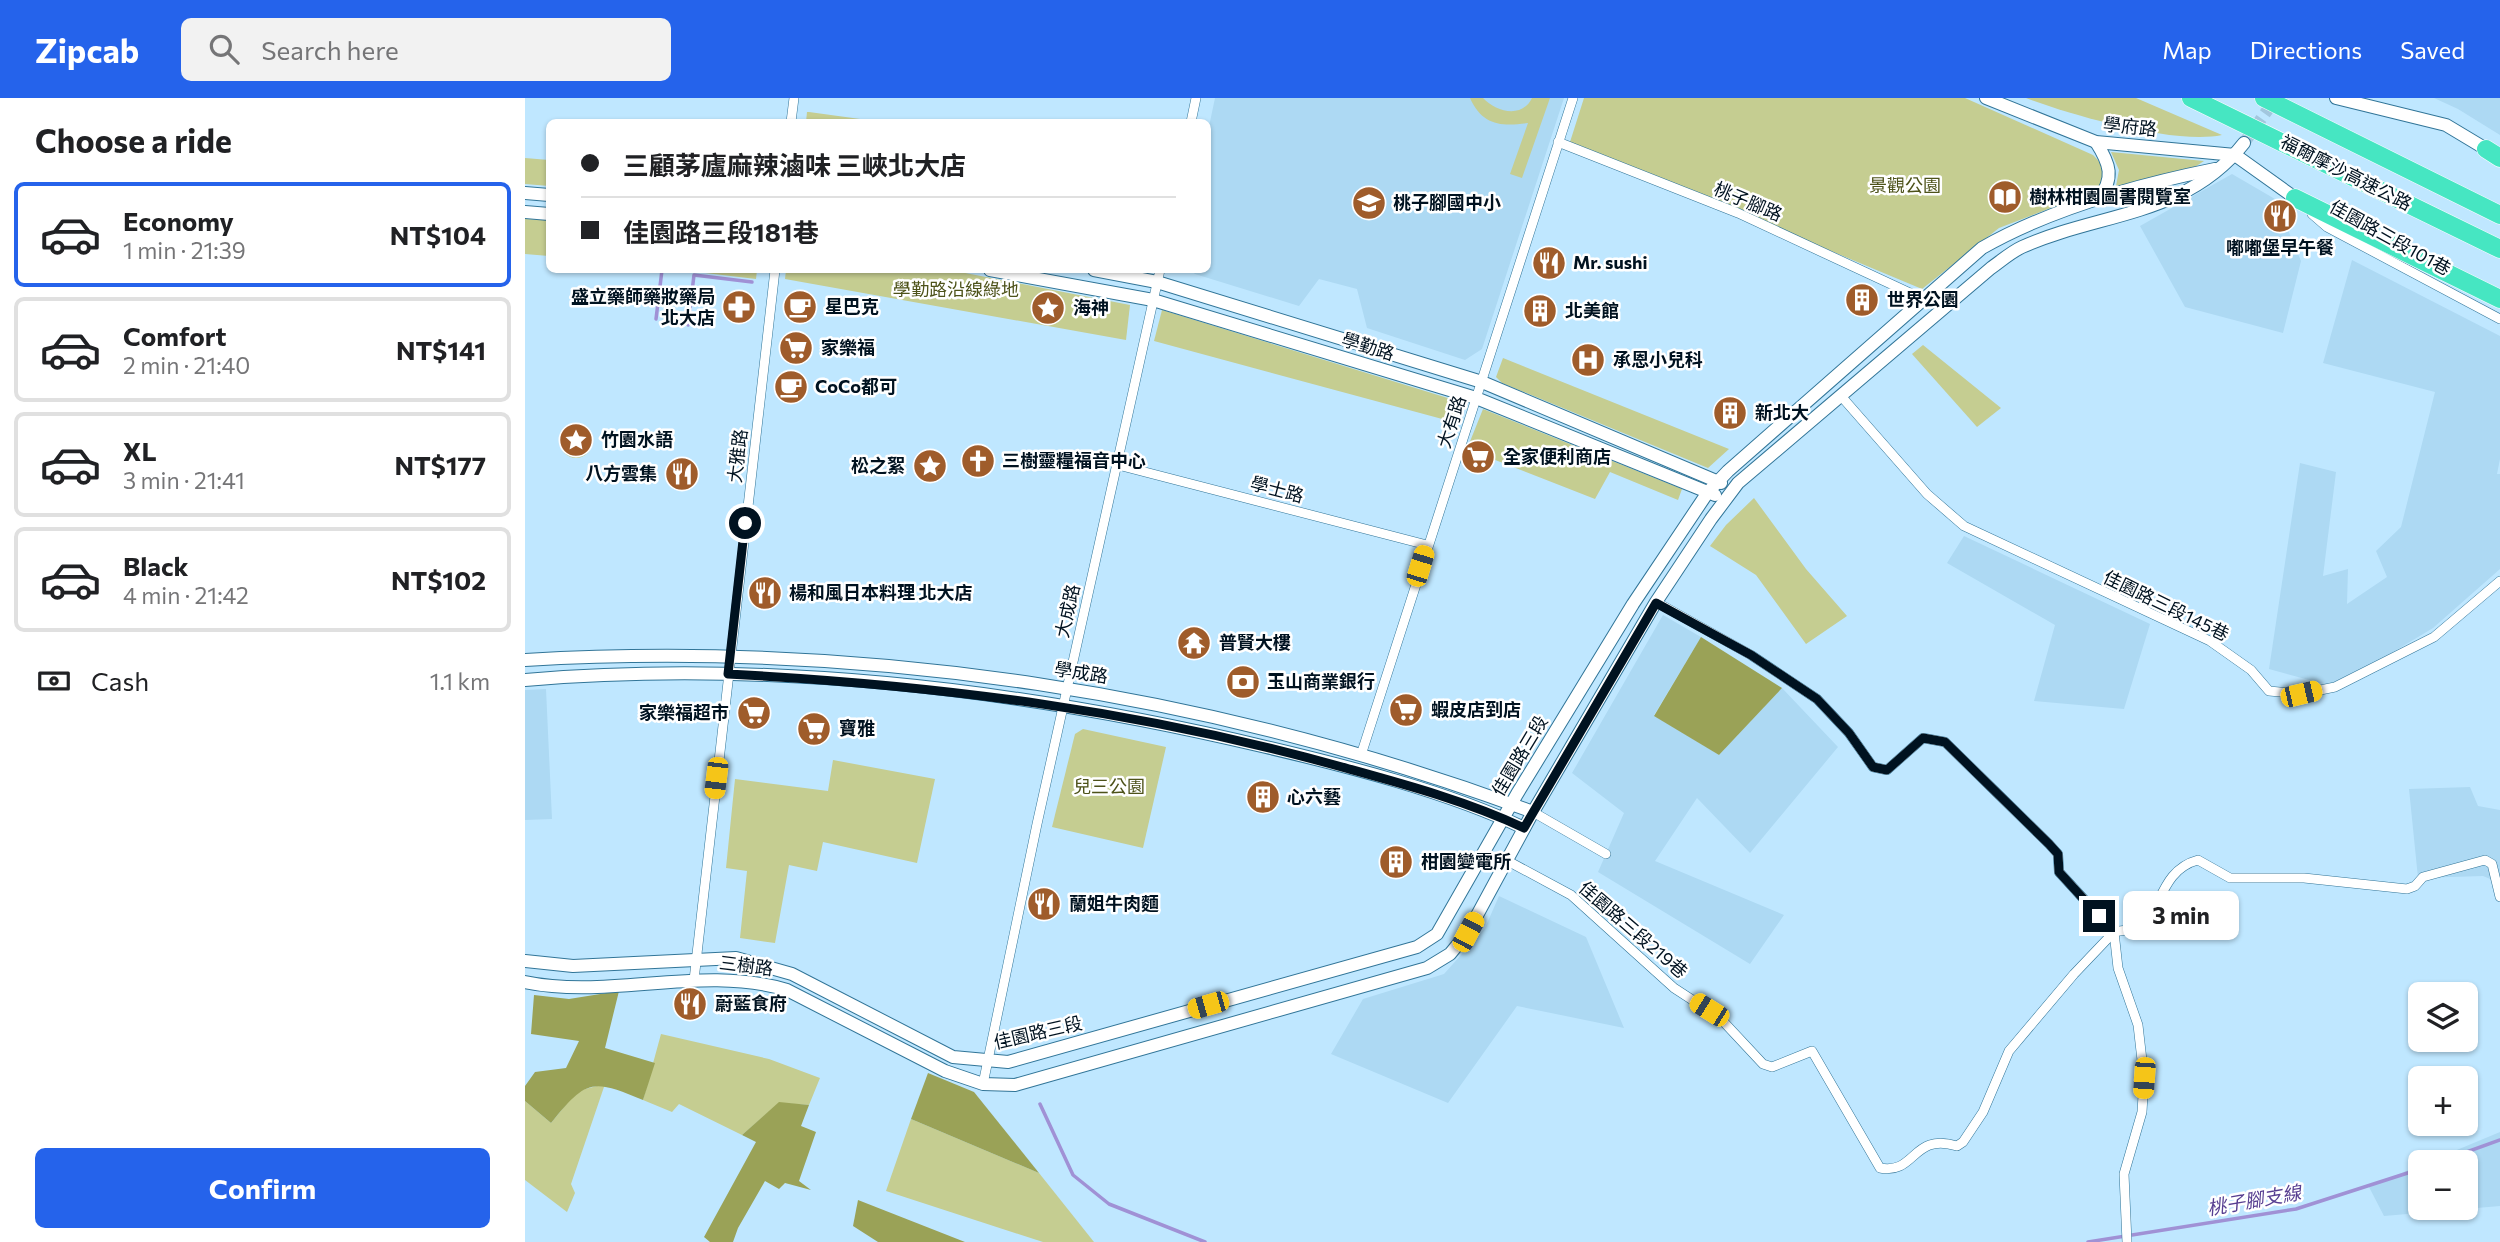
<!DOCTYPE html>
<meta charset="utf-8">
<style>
:root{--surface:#fff;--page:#f2f2f2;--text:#202124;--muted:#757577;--line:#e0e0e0;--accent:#2563eb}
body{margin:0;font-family:Commissioner,"Noto Sans TC",sans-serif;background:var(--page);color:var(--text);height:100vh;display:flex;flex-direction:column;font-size:26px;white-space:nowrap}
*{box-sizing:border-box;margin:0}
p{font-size:23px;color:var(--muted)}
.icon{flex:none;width:38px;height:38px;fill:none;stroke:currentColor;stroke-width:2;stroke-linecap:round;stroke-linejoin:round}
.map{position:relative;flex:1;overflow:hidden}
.drawer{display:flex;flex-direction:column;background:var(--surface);width:525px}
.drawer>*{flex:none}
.banner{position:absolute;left:21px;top:21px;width:665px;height:154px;border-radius:10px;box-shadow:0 2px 5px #0004;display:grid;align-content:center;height:154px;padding:0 35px;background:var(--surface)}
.fabs{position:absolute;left:1883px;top:884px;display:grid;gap:14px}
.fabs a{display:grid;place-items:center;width:70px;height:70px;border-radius:10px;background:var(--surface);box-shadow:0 2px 5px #0004;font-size:35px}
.end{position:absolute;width:32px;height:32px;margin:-16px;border:9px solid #001220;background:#fff;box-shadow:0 0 0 4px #fff}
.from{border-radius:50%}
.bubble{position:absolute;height:49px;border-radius:10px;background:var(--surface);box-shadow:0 2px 5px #0004;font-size:23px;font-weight:700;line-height:49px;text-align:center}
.car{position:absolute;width:21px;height:42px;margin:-21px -10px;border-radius:9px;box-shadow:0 0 5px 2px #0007;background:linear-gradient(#f5c518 24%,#345 0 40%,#f5c518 0 76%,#345 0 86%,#f5c518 0)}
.banner b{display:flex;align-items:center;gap:24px;height:66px;font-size:26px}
.banner b+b{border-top:2px solid var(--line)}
.banner i{width:18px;height:18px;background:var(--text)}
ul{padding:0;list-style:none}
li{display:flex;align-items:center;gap:21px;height:105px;margin:0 14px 10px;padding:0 21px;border:4px solid var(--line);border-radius:10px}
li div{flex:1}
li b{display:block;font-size:26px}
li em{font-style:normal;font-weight:700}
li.selected{border-color:var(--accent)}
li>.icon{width:63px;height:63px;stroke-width:1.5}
h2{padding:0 35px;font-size:32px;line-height:84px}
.pay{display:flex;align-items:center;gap:18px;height:77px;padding:0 35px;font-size:26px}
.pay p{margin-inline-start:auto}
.primary-button{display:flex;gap:14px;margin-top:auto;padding:14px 35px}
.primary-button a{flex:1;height:80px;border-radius:10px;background:var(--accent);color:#fff;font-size:28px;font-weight:700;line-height:80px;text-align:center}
header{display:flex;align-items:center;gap:42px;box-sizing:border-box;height:98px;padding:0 35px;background:var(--accent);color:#fff}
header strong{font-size:33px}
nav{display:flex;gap:38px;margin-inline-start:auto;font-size:24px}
.search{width:490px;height:63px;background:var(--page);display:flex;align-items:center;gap:18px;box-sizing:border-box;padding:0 24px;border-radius:10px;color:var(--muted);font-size:26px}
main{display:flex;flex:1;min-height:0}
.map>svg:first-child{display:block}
</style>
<header>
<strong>Zipcab</strong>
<div class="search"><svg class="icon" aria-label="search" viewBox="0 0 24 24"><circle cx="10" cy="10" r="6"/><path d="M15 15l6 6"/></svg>Search here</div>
<nav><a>Map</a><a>Directions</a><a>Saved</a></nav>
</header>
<main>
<section class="drawer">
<h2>Choose a ride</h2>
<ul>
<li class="selected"><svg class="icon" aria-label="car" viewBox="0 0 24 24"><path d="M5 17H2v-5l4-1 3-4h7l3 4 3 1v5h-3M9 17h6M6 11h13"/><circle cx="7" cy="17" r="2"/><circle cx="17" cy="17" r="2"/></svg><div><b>Economy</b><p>1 min · 21:39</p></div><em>NT$104</em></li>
<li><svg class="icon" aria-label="car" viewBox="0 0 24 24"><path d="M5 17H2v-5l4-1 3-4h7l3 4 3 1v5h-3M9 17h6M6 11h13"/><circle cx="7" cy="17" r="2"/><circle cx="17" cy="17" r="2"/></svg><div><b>Comfort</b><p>2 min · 21:40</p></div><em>NT$141</em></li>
<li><svg class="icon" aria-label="car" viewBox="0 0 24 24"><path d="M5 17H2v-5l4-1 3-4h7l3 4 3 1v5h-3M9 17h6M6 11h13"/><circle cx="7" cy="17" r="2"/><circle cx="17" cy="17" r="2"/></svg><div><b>XL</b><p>3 min · 21:41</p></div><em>NT$177</em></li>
<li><svg class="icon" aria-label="car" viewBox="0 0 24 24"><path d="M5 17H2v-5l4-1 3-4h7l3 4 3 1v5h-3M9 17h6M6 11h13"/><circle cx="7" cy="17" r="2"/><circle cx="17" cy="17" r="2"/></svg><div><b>Black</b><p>4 min · 21:42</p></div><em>NT$102</em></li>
</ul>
<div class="pay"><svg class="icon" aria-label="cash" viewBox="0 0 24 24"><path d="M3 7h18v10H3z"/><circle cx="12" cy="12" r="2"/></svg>Cash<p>1.1 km</p></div>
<div class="primary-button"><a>Confirm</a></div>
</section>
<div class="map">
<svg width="1975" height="1144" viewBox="0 0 1975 1144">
<rect width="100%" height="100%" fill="#bfe7ff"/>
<g fill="#add9f3">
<polygon points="690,0 1039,0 957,251 940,262 842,230 832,191 794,181 774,208 670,176 665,172 682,172 682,38"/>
<polygon points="1909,0 1975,0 1975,37 1933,11"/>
<polygon points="1707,76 1750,101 1776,163 1758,235 1660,209 1615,128"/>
<polygon points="1827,162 1975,238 1975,361 1972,376 1975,376 1975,471 1908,530 1810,589 1744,571 1775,365 1811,374 1798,478 1823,471 1822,506 1862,479 1851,453 1876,429 1910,294 1798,265"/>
<polygon points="1439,438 1625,526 1599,611 1509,603 1530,527 1422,465"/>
<polygon points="1138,517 1176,539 1129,617 1194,657 1257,590 1313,649 1225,755 1172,700 1130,763 1259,817 1225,866 1073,774 1099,715 1047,675"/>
<polygon points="21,591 27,721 0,722 0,592"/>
<polygon points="1945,689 1953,708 1975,712 1975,785 1958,778 1893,780 1884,691"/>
<polygon points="974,798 1061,839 1099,930 992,908 923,1005 806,956 838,901 919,876 960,830"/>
<polygon points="1975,1034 1975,1108 1859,1118 1844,1089 1895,1067 1895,1110 1941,1110 1941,1064 1903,1064"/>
</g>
<g fill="#c5cd91">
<path d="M945,0H958C971,14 997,21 1007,0H1025L997,80L985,76L1003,25C976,29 957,27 945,0Z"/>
<path d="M1059,0H1440L1568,57C1581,69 1583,81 1570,93L1474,130L1397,191L1045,44Z"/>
<path d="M1501,0H1611L1697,37C1650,47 1546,17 1501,0Z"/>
<polygon points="282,14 284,14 357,24 281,24"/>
<polygon points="1586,54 1679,63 1650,82 1591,88 1594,72"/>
<polygon points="0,60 24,62 24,88 0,86"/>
<polygon points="0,121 24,122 24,158 0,156"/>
<polygon points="155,172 232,172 231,181"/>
<polygon points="261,172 425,172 605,207 601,242 260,181"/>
<polygon points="637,212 939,305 932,325 629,243"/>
<polygon points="1398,247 1476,310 1452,329 1387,256"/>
<polygon points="978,260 1204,351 1183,370 977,285 971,279"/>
<polygon points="958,311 1157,391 1153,402 1085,374 1070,401 942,351"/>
<circle cx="51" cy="344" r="16"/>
<polygon points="1229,400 1281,471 1322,518 1281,546 1231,477 1185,448 1201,427"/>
<polygon points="558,631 641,649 618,750 527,729 550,636"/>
<polygon points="308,662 410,681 392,765 298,744 292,773 264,767 250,845 215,840 222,773 201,770 210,681 303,693"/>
<polygon points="136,936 244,961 295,980 284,1007 254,1005 217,1037 154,1006 147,1014 118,1002"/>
<polygon points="80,986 46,1086 50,1095 42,1114 0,1082 0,1003 26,1025 52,993"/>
<polygon points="386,1021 514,1075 569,1144 518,1144 361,1093"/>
</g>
<g fill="#9aa257">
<polygon points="1176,539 1257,590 1194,657 1129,618"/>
<path d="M94,893L80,950L130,965L118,1002C66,980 61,982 26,1025L0,1003V988L10,974L41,970L54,943L6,936L9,897L44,901Z"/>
<polygon points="403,975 449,994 514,1075 386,1021"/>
<polygon points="254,1004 284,1007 276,1028 291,1034 274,1083 286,1092 260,1085 254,1091 240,1083 213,1130 208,1144 185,1144 179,1139 231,1044 217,1037"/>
<polygon points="333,1102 440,1144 353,1144 328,1128"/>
</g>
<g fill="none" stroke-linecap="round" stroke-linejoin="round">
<g stroke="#a091d5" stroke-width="3.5">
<polyline points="129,172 137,172 131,221"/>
<polyline points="163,227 169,177 227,184"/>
<polyline points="515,1006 548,1077 584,1106 680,1144"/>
<polyline points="1914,1064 1975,1042"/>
<polyline points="1563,1144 1771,1111 1895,1071"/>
</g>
<polyline stroke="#a2c7de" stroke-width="12" stroke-dasharray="12 6" stroke-linecap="butt" points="1719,45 1751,0"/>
<g stroke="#317598" stroke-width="10">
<g id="street">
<polyline points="266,24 269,0"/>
<polyline points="666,24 671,0"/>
<polyline points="1033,44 1213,115 1398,201"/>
<polyline points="1787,116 1802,129 1975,221"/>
<polyline points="1316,298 1402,396 1439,428 1685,543 1726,572 1744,593 1776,596 1810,589 1909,539 1975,483"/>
<polyline points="593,367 902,447"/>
<polyline points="1131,504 1226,557 1292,601 1324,635 1348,669 1362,672 1398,640 1420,644 1524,746 1533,756 1534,774 1589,834"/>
<polyline points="836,657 1048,0"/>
<polyline points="1008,714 1081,756"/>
<path d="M981,762L1046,797L1149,890L1195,920L1238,966L1247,969L1287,953L1355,1070C1391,1077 1387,1034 1432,1048L1438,1044L1458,1014L1484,953L1549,876L1589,834"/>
<path d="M1589,834C1598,832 1609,832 1616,828C1636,815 1635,772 1673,762L1705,780H1779L1882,791L1890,788L1898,779L1960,762L1967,766L1975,799"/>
<polyline points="1589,834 1593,870 1613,927 1619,980 1617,1014 1599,1076 1602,1144"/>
<polyline points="169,882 250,172"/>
<polyline points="458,986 512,726 635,172"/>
</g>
</g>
<g stroke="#317598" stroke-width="14">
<g id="secondary">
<polyline points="1461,0 1571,44 1710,57"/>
<polyline points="1811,0 1921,27 1961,51"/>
<path d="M1571,44C1585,66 1590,80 1573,102"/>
<polyline points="1710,57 1770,100"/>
<polyline points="0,95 24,97"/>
<polyline points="0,114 24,116"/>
<polyline points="465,172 628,202 951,300 1190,397"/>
<polyline points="569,172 632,184 957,284 1196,385"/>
<path d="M0,562C341,542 688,595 1008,714"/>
<path d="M0,582C247,561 501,592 741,649C822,668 924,694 999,730"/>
<path d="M0,863L48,868L211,860L267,876L428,959L483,964L892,849L912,836L992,696L1108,506L1183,394L1203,373L1457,150C1527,110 1611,87 1690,71"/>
<path d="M0,884C86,902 176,866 262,892L420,973L458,986L490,987L902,870L925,856L943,834L1008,714L1131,504L1186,421L1213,385L1466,170C1476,163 1486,154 1497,149C1575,114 1661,119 1719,45"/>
</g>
</g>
<g stroke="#fff" stroke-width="19">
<g id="highway">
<polyline points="1666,0 1975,151"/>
<polyline points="1739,0 1975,117"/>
<polyline points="1961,51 1975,60"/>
<polyline points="1770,100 1975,201"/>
</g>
</g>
<use href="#street" stroke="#fff" stroke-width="9"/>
<use href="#secondary" stroke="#fff" stroke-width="12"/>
<use href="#highway" stroke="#46e6c2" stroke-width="18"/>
</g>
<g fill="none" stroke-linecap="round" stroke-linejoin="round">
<path stroke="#001220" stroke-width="9" d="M220,425L203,576C413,587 621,613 824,671C882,687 944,704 999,730L1131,505L1226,557L1292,601L1324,635L1348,669L1362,672L1398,640L1420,644L1524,746L1533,756L1534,774L1574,818"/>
</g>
<defs>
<g id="library-disc" transform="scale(1.75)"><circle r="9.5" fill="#9f5c2b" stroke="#fff"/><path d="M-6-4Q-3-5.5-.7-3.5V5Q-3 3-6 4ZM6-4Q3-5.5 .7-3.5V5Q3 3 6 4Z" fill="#fff"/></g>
<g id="school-disc" transform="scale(1.75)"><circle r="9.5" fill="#9f5c2b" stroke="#fff"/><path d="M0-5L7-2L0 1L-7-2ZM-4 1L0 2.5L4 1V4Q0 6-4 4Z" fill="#fff"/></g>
<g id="restaurant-disc" transform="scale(1.75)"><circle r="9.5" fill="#9f5c2b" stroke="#fff"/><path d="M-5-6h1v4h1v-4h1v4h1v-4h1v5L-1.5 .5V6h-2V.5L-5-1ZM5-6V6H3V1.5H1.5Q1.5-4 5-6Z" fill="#fff"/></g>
<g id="building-disc" transform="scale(1.75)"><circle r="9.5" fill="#9f5c2b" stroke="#fff"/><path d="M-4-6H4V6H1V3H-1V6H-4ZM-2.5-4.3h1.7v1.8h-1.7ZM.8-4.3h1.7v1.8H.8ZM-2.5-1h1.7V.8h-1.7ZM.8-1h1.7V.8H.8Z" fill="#fff"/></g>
<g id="pharmacy-disc" transform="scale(1.75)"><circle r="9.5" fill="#9f5c2b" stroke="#fff"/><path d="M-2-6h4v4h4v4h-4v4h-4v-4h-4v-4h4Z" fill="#fff"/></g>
<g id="cafe-disc" transform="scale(1.75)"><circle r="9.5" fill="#9f5c2b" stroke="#fff"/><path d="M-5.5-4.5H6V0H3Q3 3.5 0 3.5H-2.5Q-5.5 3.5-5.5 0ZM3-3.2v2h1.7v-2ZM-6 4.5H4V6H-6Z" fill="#fff"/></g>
<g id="sight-disc" transform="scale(1.75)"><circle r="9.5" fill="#9f5c2b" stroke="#fff"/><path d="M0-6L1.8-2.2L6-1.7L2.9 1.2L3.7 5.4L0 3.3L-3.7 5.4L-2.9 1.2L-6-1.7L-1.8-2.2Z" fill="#fff"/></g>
<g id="supermarket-disc" transform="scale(1.75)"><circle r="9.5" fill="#9f5c2b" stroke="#fff"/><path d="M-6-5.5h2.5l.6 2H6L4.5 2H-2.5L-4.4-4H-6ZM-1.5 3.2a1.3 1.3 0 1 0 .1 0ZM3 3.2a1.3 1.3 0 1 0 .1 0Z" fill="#fff"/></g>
<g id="hospital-disc" transform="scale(1.75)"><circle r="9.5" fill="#9f5c2b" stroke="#fff"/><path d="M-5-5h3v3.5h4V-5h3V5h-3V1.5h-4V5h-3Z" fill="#fff"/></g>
<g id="church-disc" transform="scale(1.75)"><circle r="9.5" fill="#9f5c2b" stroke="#fff"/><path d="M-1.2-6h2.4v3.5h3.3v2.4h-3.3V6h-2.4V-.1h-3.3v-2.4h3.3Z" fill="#fff"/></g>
<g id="temple-disc" transform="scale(1.75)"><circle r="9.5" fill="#9f5c2b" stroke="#fff"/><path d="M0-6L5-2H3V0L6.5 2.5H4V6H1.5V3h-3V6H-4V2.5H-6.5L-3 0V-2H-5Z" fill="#fff"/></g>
<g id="bank-disc" transform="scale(1.75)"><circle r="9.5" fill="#9f5c2b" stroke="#fff"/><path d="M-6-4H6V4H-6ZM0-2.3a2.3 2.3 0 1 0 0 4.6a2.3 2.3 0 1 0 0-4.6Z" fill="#fff"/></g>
</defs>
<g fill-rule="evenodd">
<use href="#library-disc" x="1480" y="99"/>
<use href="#school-disc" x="844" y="105"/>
<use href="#restaurant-disc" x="1755" y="118"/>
<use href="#restaurant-disc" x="1024" y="165"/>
<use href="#building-disc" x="1337" y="202"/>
<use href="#pharmacy-disc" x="214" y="209"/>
<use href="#cafe-disc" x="275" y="209"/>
<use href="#sight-disc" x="523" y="210"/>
<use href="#building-disc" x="1015" y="213"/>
<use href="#supermarket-disc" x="271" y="250"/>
<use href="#hospital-disc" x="1063" y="262"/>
<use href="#cafe-disc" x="266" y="289"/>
<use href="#building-disc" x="1205" y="315"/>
<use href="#sight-disc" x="51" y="342"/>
<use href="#supermarket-disc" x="953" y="359"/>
<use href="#church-disc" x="453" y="363"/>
<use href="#sight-disc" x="405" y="368"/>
<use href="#restaurant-disc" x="157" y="376"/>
<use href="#restaurant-disc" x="240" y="495"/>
<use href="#temple-disc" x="669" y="545"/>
<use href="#bank-disc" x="718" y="584"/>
<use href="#supermarket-disc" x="881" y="612"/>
<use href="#supermarket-disc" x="229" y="615"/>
<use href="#supermarket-disc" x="289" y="631"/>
<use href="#building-disc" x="738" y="699"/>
<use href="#building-disc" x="871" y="764"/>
<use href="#restaurant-disc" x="519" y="806"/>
<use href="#restaurant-disc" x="165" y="906"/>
</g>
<g text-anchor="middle" stroke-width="5" stroke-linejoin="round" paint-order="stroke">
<g font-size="18" fill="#001220" stroke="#fff">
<text transform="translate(1605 29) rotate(6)" y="6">學府路</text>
<text transform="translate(1821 75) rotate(27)" y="6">福爾摩沙高速公路</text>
<text transform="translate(1223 104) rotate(23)" y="6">桃子腳路</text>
<text transform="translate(1865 140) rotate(29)" y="6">佳園路三段101巷</text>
<text transform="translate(843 249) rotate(17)" y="6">學勤路</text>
<text transform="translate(927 324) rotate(-72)" y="6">大有路</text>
<text transform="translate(213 358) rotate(-83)" y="6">大雅路</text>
<text transform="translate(752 392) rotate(15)" y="6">學士路</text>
<text transform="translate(1641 508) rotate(26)" y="6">佳園路三段145巷</text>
<text transform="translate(543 513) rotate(-77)" y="6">大成路</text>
<text transform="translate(556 575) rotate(9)" y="6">學成路</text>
<text transform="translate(995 658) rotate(-59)" y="6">佳園路三段</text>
<text transform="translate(1108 832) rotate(41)" y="6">佳園路三段219巷</text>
<text transform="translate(221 868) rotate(7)" y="6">三樹路</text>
<text transform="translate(513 935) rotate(-13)" y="6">佳園路三段</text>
</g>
<g font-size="18" fill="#4d5219" stroke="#fff">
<text x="1380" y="94">景觀公園</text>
<text x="431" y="198">學勤路沿線綠地</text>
<text x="584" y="695">兒三公園</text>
</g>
<g font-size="18" font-weight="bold" fill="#001220" stroke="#fff" text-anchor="start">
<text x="1504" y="105">樹林柑園圖書閱覽室</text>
<text x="868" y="111">桃子腳國中小</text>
<text x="1755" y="156" text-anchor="middle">嘟嘟堡早午餐</text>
<text x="1048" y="171">Mr. sushi</text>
<text x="190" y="205" text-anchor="end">盛立藥師藥妝藥局<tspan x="190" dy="21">北大店</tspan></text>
<text x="1362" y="208">世界公園</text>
<text x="300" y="215">星巴克</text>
<text x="548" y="216">海神</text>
<text x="1040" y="219">北美館</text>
<text x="296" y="256">家樂福</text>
<text x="1088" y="268">承恩小兒科</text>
<text x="290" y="295">CoCo都可</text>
<text x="1230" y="321">新北大</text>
<text x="76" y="348">竹園水語</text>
<text x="978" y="365">全家便利商店</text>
<text x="477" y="369">三樹靈糧福音中心</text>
<text x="380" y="374" text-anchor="end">松之絮</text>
<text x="132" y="382" text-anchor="end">八方雲集</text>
<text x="264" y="501">楊和風日本料理 北大店</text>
<text x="694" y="551">普賢大樓</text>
<text x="742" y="590">玉山商業銀行</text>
<text x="906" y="618">蝦皮店到店</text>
<text x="204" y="621" text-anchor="end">家樂福超市</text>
<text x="314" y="637">寶雅</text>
<text x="762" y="705">心六藝</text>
<text x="896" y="770">柑園變電所</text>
<text x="544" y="812">蘭姐牛肉麵</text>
<text x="190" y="912">蔚藍食府</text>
</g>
<g font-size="19" font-style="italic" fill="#573f91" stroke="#fff">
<text transform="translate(1729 1102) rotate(-10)" y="7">桃子腳支線</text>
</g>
</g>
</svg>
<div class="fabs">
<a><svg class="icon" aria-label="layers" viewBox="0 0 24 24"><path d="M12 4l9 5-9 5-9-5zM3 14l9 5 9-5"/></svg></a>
<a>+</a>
<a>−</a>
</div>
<i class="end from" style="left:220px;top:425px"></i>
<i class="end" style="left:1574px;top:818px"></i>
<div class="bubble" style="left:1598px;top:793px;width:116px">3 min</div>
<i class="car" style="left:895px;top:468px;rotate:17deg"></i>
<i class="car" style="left:1776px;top:596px;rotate:77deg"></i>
<i class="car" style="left:191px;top:680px;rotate:187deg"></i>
<i class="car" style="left:943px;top:834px;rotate:28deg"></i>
<i class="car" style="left:683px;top:907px;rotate:254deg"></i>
<i class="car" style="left:1184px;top:912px;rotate:302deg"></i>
<i class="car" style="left:1619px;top:980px;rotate:184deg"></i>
<div class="banner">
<b><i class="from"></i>三顧茅廬麻辣滷味 三峽北大店</b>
<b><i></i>佳園路三段181巷</b>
</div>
</div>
</main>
